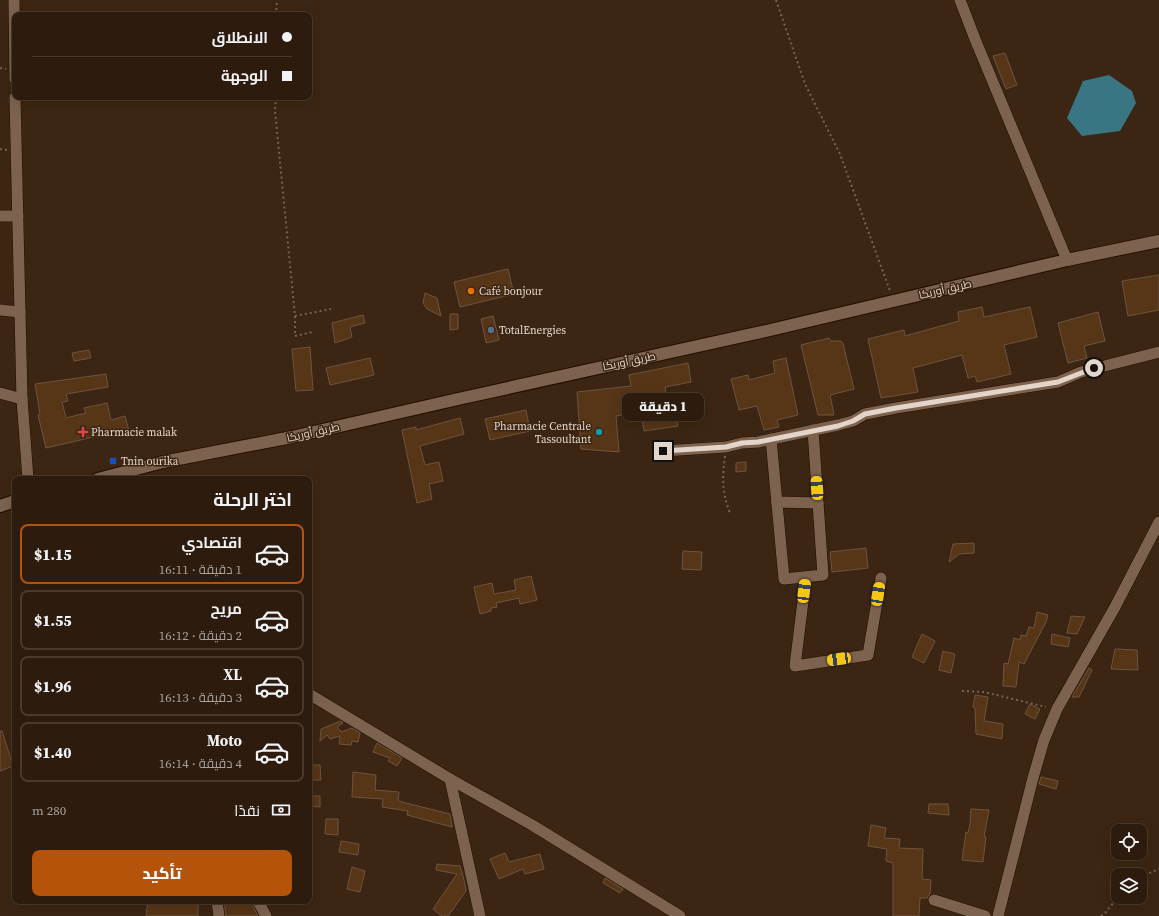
<!DOCTYPE html>
<html lang="ar">
<meta charset="utf-8">
<style>
:root{--surface:#2d1c0e;--page:#39291c;--text:#f1f3f6;--muted:#a7a19e;--line:#483a2e;--accent:#b45309}
body{margin:0;font-family:"Source Serif 4",Cairo,serif;background:var(--page);color:var(--text);direction:rtl;height:100vh;display:flex;flex-direction:column;font-size:15px;white-space:nowrap}
*{box-sizing:border-box;margin:0}
p{font-size:13px;color:var(--muted)}
.icon{flex:none;width:22px;height:22px;fill:none;stroke:currentColor;stroke-width:2;stroke-linecap:round;stroke-linejoin:round}
.map{position:relative;flex:1;overflow:hidden;direction:ltr}
.sheet{position:absolute;left:12px;top:476px;width:300px;height:428px;display:flex;flex-direction:column;background:var(--surface);border-radius:8px;box-shadow:0 4px 16px #0002,0 0 0 1px var(--line);direction:rtl}
.sheet>*{flex:none}
.hud{position:absolute;left:12px;top:12px;width:300px;height:88px;border-radius:8px;box-shadow:0 4px 16px #0002,0 0 0 1px var(--line);direction:rtl;display:grid;align-content:center;height:88px;padding:0 20px;background:var(--surface)}
.fabs{position:absolute;left:1111px;top:824px;display:grid;gap:8px}
.fabs a{display:grid;place-items:center;width:36px;height:36px;border-radius:8px;background:var(--surface);box-shadow:0 4px 16px #0002,0 0 0 1px var(--line);font-size:20px}
.end{position:absolute;width:18px;height:18px;margin:-9px;border:5px solid #e4d5ca;background:#111;box-shadow:0 0 0 2px #111}
.from{border-radius:50%}
.bubble{position:absolute;height:28px;border-radius:8px;background:var(--surface);box-shadow:0 4px 16px #0002,0 0 0 1px var(--line);font-size:13px;font-weight:800;line-height:28px;text-align:center;direction:rtl}
.car{position:absolute;width:12px;height:24px;margin:-12px -6px;border-radius:5px;box-shadow:0 0 3px 1px #0007;background:linear-gradient(#f5c518 24%,#345 0 40%,#f5c518 0 76%,#345 0 86%,#f5c518 0)}
.hud b{display:flex;align-items:center;gap:14px;height:38px;font-size:15px}
.hud b+b{border-top:1px solid var(--line)}
.hud i{width:10px;height:10px;background:var(--text)}
ul{padding:0;list-style:none}
li{display:flex;align-items:center;gap:12px;height:60px;margin:0 8px 6px;padding:0 12px;border:2px solid var(--line);border-radius:8px}
li div{flex:1}
li b{display:block;font-size:15px}
li em{font-style:normal;font-weight:800}
li.on{border-color:var(--accent)}
li>.icon{width:36px;height:36px;stroke-width:1.5}
h2{padding:0 20px;font-size:18px;line-height:48px}
.pay{display:flex;align-items:center;gap:10px;height:44px;padding:0 20px;font-size:15px}
.pay p{margin-inline-start:auto}
.button{display:flex;gap:8px;margin-top:auto;padding:8px 20px}
.button a{flex:1;height:46px;border-radius:8px;background:var(--accent);color:#fff;font-size:16px;font-weight:800;line-height:46px;text-align:center}
.map>svg:first-child{display:block}
</style>
<div class="map">
<svg width="1159" height="916" viewBox="0 0 1159 916">
<rect width="100%" height="100%" fill="#3c2613"/>
<polygon fill="#397582" points="1109,75 1132,91 1136,103 1120,131 1082,136 1067,118 1083,81"/>
<g fill="#573517" stroke="#6d5441">
<polygon points="1005,53 1017,85 1006,89 993,56"/>
<polygon points="508,269 514,294 460,307 454,282"/>
<polygon points="1159,275 1159,310 1128,316 1122,281"/>
<polygon points="425,293 437,298 441,316 427,309 423,303"/>
<polygon points="982,307 984,317 1030,307 1037,337 1004,345 1011,374 977,382 975,376 968,378 962,355 913,368 918,392 881,398 868,339 904,330 905,336 959,321 958,312"/>
<polygon points="1098,312 1105,341 1084,346 1087,358 1068,363 1058,323"/>
<polygon points="450,314 458,314 458,329 450,330"/>
<polygon points="363,315 365,323 350,327 352,337 335,343 332,323"/>
<polygon points="493,316 499,340 486,343 481,319"/>
<polygon points="829,338 831,341 841,341 843,344 854,389 830,395 834,415 818,415 801,345"/>
<polygon points="310,347 313,390 296,391 292,349"/>
<polygon points="89,350 91,358 74,361 72,353"/>
<polygon points="370,358 374,375 330,385 326,368"/>
<polygon points="786,358 798,415 777,420 779,427 764,430 757,406 739,410 731,379 748,375 749,380 775,373 773,361"/>
<polygon points="688,363 691,382 665,387 669,414 676,413 678,426 644,431 641,412 616,416 619,452 581,449 577,392 631,386 629,375"/>
<polygon points="106,374 108,387 66,394 68,401 62,402 66,418 86,413 84,408 107,403 111,420 125,416 129,431 120,434 119,431 46,448 38,415 40,414 35,384"/>
<polygon points="526,410 530,431 490,440 485,419"/>
<polygon points="460,418 464,434 420,446 425,465 439,462 443,481 429,484 432,499 417,503 402,430 416,427 416,430"/>
<polygon points="746,462 746,471 736,472 736,463"/>
<polygon points="974,543 974,553 959,554 949,562 953,544"/>
<polygon points="866,548 868,568 832,572 830,552"/>
<polygon points="683,551 702,552 701,570 682,569"/>
<polygon points="531,576 537,600 520,604 519,598 496,603 497,607 491,608 491,611 480,614 474,587 492,583 494,594 516,590 514,580"/>
<polygon points="1037,612 1048,615 1046,622 1024,664 1019,662 1016,687 1003,686 1004,663 1008,664 1014,638 1020,640 1021,635 1026,636 1029,627 1034,628"/>
<polygon points="1071,616 1085,617 1077,634 1067,633"/>
<polygon points="922,634 935,641 924,663 912,657"/>
<polygon points="1052,634 1070,638 1068,647 1051,644"/>
<polygon points="1115,649 1137,650 1138,670 1111,669"/>
<polygon points="943,651 955,654 951,673 939,670"/>
<polygon points="1089,668 1092,670 1079,697 1072,697"/>
<polygon points="975,695 988,697 984,721 1003,724 1002,739 976,734 975,708 973,707"/>
<polygon points="1030,704 1040,709 1035,719 1025,714"/>
<polygon points="341,721 343,723 337,727 341,732 352,728 360,733 358,742 352,741 351,745 339,744 340,736 330,739 327,735 320,741 321,729"/>
<polygon points="0,731 2,731 13,766 0,771"/>
<polygon points="377,743 402,758 397,766 388,761 390,758 373,752"/>
<polygon points="309,765 320,765 321,780 309,780"/>
<polygon points="353,772 376,775 375,790 399,792 398,801 450,814 452,827 407,815 408,811 382,807 383,799 352,797"/>
<polygon points="1041,777 1058,781 1056,789 1039,784"/>
<polygon points="309,796 320,796 320,807 309,806"/>
<polygon points="929,804 948,804 949,815 928,813"/>
<polygon points="971,809 989,810 984,837 986,837 983,862 962,860 966,832 968,833 970,824"/>
<polygon points="326,819 338,819 338,835 325,834"/>
<polygon points="871,825 886,828 884,838 900,839 899,848 923,849 922,879 931,880 930,894 927,898 920,898 919,916 893,916 893,863 886,861 887,849 868,846"/>
<polygon points="341,841 359,844 358,855 339,852"/>
<polygon points="505,853 509,862 540,854 544,869 525,874 523,869 499,879 490,859"/>
<polygon points="437,864 460,866 464,880 466,891 448,916 442,916 433,909 457,874 436,870"/>
<polygon points="352,867 365,871 360,892 347,889"/>
<polygon points="605,878 623,889 620,893 603,883"/>
<polygon points="148,901 160,902 160,903 198,902 198,916 146,916"/>
<polygon points="224,901 251,901 258,916 226,916"/>
</g>
<g fill="none" stroke-linecap="round" stroke-linejoin="round">
<g stroke="#220e00" stroke-width="12">
<g id="street">
<polyline points="14,0 15,79"/>
<polyline points="960,0 975,39 1067,260"/>
<polyline points="15,97 22,399 28,479"/>
<polyline points="0,216 18,216"/>
<polyline points="0,310 20,312"/>
<polyline points="0,393 22,399"/>
<polyline points="771,439 784,579 823,575 813,430"/>
<polyline points="663,451 726,447 742,443 758,442 838,425 853,421 865,414 896,408 1058,382 1081,372 1159,352"/>
<polyline points="777,502 818,503"/>
<polyline points="806,577 795,666 868,655 881,578"/>
<polyline points="309,694 450,779 532,825 680,916"/>
<polyline points="450,779 480,916"/>
<polyline points="934,900 985,916"/>
<polyline points="217,901 219,916"/>
<polyline points="258,901 266,916"/>
<polyline points="998,916 1033,778 1044,740 1057,709 1115,607 1159,522"/>
</g>
</g>
<g stroke="#220e00" stroke-width="14">
<g id="secondary">
<polyline points="98,479 163,462 292,437 458,399 766,331 1067,260 1159,241"/>
<polyline points="0,506 15,501"/>
</g>
</g>
<g stroke="#756251" stroke-width="2" stroke-dasharray="2 3" stroke-linecap="butt">
<polyline points="776,0 805,84 840,154 890,291"/>
<polyline points="276,15 277,0"/>
<polyline points="0,68 6,69"/>
<polyline points="276,97 275,111 295,316 331,309"/>
<polyline points="0,149 7,150"/>
<polyline points="295,316 295,336 313,332"/>
<path d="M725,456C722,478 722,492 730,513"/>
<polyline points="962,691 984,692 1046,707"/>
<polyline points="1140,877 1159,869"/>
<polyline points="1101,916 1106,912 1118,897"/>
</g>
<use href="#street" stroke="#7d634f" stroke-width="11"/>
<use href="#secondary" stroke="#7d634f" stroke-width="12"/>
</g>
<g fill="none" stroke-linecap="round" stroke-linejoin="round">
<polyline stroke="#e4d5ca" stroke-width="5" points="663,451 726,447 742,443 758,442 838,426 853,421 865,414 896,408 1058,382 1094,368"/>
</g>
<circle fill="#e8710a" stroke="#3c2613" stroke-width="1.5" cx="471" cy="291" r="4"/>
<circle fill="#5c6f8a" stroke="#3c2613" stroke-width="1.5" cx="491" cy="330" r="4"/>
<path fill="#e0444e" stroke="#3c2613" stroke-width="1.5" d="M81 426h4v4h4v4h-4v4h-4v-4h-4v-4h4z"/>
<circle fill="#0f9aa8" stroke="#3c2613" stroke-width="1.5" cx="599" cy="432" r="4"/>
<rect fill="#1a4fb4" stroke="#3c2613" stroke-width="1.5" x="109" y="457" width="8" height="8" rx="2"/>
<g text-anchor="middle" stroke-width="3" stroke-linejoin="round" paint-order="stroke">
<g font-size="11" fill="#e4d5ca" stroke="#3c2613">
<text transform="translate(945 289) rotate(-13)" y="4">طريق أوريكا</text>
<text transform="translate(629 361) rotate(-12)" y="4">طريق أوريكا</text>
<text transform="translate(313 432) rotate(-13)" y="4">طريق أوريكا</text>
</g>
<g font-size="11" fill="#e4d5ca" stroke="#3c2613" text-anchor="start">
<text x="479" y="295">Café bonjour</text>
<text x="499" y="334">TotalEnergies</text>
<text x="591" y="430" text-anchor="end">Pharmacie Centrale<tspan x="591" dy="13">Tassoultant</tspan></text>
<text x="91" y="436">Pharmacie malak</text>
<text x="121" y="465">Tnin ourika</text>
</g>
</g>
</svg>
<div class="fabs">
<a><svg class="icon" aria-label="locate" viewBox="0 0 24 24"><circle cx="12" cy="12" r="6"/><path d="M12 2v4M12 18v4M2 12h4M18 12h4"/></svg></a>
<a><svg class="icon" aria-label="layers" viewBox="0 0 24 24"><path d="M12 4l9 5-9 5-9-5zM3 14l9 5 9-5"/></svg></a>
</div>
<i class="end from" style="left:1094px;top:368px"></i>
<i class="end" style="left:663px;top:451px"></i>
<div class="bubble" style="left:622px;top:393px;width:82px">1 دقيقة</div>
<i class="car" style="left:817px;top:488px;rotate:356deg"></i>
<i class="car" style="left:804px;top:591px;rotate:7deg"></i>
<i class="car" style="left:878px;top:594px;rotate:9deg"></i>
<i class="car" style="left:839px;top:659px;rotate:262deg"></i>
<div class="hud">
<b><i class="from"></i>الانطلاق</b>
<b><i></i>الوجهة</b>
</div>
<section class="sheet">
<h2>اختر الرحلة</h2>
<ul>
<li class="on"><svg class="icon" aria-label="car" viewBox="0 0 24 24"><path d="M5 17H2v-5l4-1 3-4h7l3 4 3 1v5h-3M9 17h6M6 11h13"/><circle cx="7" cy="17" r="2"/><circle cx="17" cy="17" r="2"/></svg><div><b>اقتصادي</b><p>1 دقيقة · 16:11</p></div><em>$1.15</em></li>
<li><svg class="icon" aria-label="car" viewBox="0 0 24 24"><path d="M5 17H2v-5l4-1 3-4h7l3 4 3 1v5h-3M9 17h6M6 11h13"/><circle cx="7" cy="17" r="2"/><circle cx="17" cy="17" r="2"/></svg><div><b>مريح</b><p>2 دقيقة · 16:12</p></div><em>$1.55</em></li>
<li><svg class="icon" aria-label="car" viewBox="0 0 24 24"><path d="M5 17H2v-5l4-1 3-4h7l3 4 3 1v5h-3M9 17h6M6 11h13"/><circle cx="7" cy="17" r="2"/><circle cx="17" cy="17" r="2"/></svg><div><b>XL</b><p>3 دقيقة · 16:13</p></div><em>$1.96</em></li>
<li><svg class="icon" aria-label="car" viewBox="0 0 24 24"><path d="M5 17H2v-5l4-1 3-4h7l3 4 3 1v5h-3M9 17h6M6 11h13"/><circle cx="7" cy="17" r="2"/><circle cx="17" cy="17" r="2"/></svg><div><b>Moto</b><p>4 دقيقة · 16:14</p></div><em>$1.40</em></li>
</ul>
<div class="pay"><svg class="icon" aria-label="cash" viewBox="0 0 24 24"><path d="M3 7h18v10H3z"/><circle cx="12" cy="12" r="2"/></svg>نقدًا<p>280 m</p></div>
<div class="button"><a>تأكيد</a></div>
</section>
</div>
